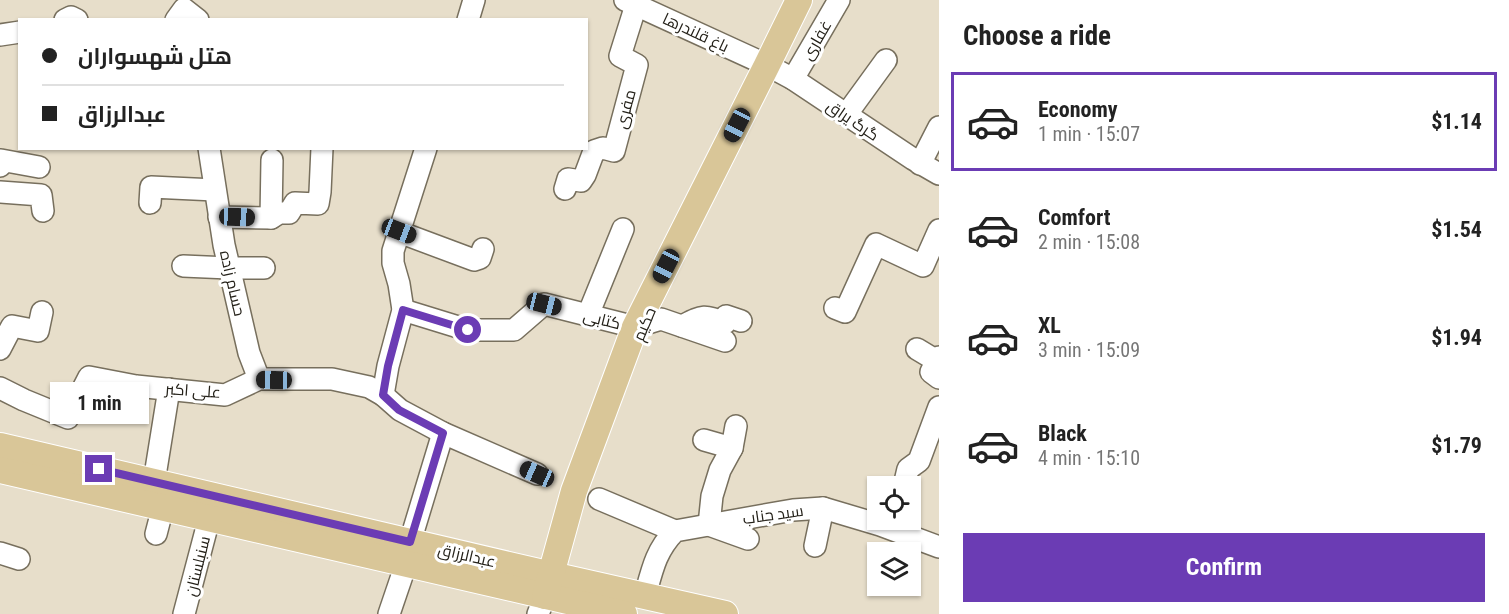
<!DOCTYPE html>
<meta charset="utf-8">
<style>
:root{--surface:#fff;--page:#f2f2f2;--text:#222;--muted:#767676;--line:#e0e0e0;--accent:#6b3cb4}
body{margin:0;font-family:"Roboto Condensed",Cairo,sans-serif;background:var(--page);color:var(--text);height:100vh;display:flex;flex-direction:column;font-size:22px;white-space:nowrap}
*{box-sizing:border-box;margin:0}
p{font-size:20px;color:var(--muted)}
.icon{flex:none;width:33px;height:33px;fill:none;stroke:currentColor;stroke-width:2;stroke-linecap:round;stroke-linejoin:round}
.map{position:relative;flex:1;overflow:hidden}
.drawer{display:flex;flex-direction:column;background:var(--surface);width:570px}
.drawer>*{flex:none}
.guide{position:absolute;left:18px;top:18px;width:570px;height:132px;border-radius:0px;box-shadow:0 2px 4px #0004;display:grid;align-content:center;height:132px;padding:0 24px;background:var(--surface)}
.fabs{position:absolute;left:867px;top:476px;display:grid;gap:12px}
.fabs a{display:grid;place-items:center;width:54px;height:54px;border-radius:0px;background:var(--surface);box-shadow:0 2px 4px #0004;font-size:30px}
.end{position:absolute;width:27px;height:27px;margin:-14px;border:8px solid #6b3cb4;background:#fff;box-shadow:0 0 0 3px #fff}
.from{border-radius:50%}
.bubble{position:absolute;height:42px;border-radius:0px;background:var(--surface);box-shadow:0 2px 4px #0004;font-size:20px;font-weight:700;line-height:42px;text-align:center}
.car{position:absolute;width:18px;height:36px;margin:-18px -9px;border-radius:8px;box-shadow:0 0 4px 2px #0007;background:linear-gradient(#222 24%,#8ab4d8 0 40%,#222 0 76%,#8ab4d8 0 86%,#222 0)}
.guide b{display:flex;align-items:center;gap:21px;height:57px;font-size:22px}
.guide b+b{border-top:2px solid var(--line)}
.guide i{width:15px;height:15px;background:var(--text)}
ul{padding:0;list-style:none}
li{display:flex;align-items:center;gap:18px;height:99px;margin:0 12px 9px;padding:0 12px;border:3px solid transparent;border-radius:0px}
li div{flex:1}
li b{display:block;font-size:22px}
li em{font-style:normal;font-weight:700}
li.active{border-color:var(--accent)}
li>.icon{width:54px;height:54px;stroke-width:1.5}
h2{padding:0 24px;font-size:27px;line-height:72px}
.button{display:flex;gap:12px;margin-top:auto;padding:12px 24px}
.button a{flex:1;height:69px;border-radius:0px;background:var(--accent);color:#fff;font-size:24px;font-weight:700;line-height:69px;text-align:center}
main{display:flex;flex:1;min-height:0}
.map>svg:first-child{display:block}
</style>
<main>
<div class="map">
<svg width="939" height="614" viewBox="0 0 939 614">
<rect width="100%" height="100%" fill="#e7deca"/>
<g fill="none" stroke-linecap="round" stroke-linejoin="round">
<g stroke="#776f5d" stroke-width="24">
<g id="minor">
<polyline points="625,0 767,65 793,79 913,159 939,174"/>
<polyline points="65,20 71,17 77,20"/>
<polyline points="176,20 184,9 198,20"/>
<polyline points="468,20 474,0"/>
<polyline points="0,35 20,32"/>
<polyline points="793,79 839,0"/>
<polyline points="846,115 886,60"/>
<polyline points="209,148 224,245 249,353 259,379"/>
<polyline points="920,164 939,127"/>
<polyline points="0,166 1,160 39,167"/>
<polyline points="565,189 568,179 581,181 585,175 594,151 603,148 614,151 637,65 620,56 636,5"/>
<polyline points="0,192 41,195 43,211"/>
<polyline points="150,203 151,187 215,190"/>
<polyline points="219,217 271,218 279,213 289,213 295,203 318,204 320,192 322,148"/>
<polyline points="271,218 272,160"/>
<polyline points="399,232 474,260 480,258 483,249"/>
<polyline points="183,266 229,268 264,268"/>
<polyline points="835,308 845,312 876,244 923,266 939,230"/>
<polyline points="403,310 468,330 514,330 544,304 635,327 661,319 725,341"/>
<polyline points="588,315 623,229"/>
<path d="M682,326C702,316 704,314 725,323L726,316L741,321"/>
<polyline points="0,349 12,326 38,331 42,312"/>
<polyline points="917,349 937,361"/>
<polyline points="939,357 931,372 939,378"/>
<polyline points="0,388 24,400 68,418 89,377 136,386 225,395 259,379 332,379 369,387 383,395 400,410 443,433 537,474"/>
<polyline points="383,395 388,366 403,310 399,284 393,263 393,251 426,148"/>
<polyline points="736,426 732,448 720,470 712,496 709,525 748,539"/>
<polyline points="704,440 732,448"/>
<polyline points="154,482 169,389"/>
<polyline points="904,486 908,469 919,461 939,407"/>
<polyline points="599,499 675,531"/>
<polyline points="156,534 163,507"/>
<polyline points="410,542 443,433"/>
<polyline points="815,546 823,508"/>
<polyline points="0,553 19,559"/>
<path d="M645,596C652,570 656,550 675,531L793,510L823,508L880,525L939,547"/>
<polyline points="184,614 213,504"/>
<polyline points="389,614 406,564"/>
<polyline points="538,614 545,596"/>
</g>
</g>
<g stroke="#fff" stroke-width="28">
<g id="major">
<polyline points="0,446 556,576 725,614"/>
<polyline points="0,470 624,614"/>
<polyline points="545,596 574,491 635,327 767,65 799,0"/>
</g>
</g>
<use href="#minor" stroke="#fff" stroke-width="21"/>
<use href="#major" stroke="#d9c698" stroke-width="26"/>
</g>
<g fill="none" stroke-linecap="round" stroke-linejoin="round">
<polyline stroke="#6b3cb4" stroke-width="8" points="99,469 410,542 443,433 399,410 383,395 388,366 403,310 468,330"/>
</g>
<g text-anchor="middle" stroke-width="6" stroke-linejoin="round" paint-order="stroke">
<g font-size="16" fill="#242119" stroke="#fff">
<text transform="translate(696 32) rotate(25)" y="6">باغ قلندرها</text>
<text transform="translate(816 40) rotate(-60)" y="6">غفاری</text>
<text transform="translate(625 109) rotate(-75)" y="6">مفری</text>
<text transform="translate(853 120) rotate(34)" y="6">گرگ یراق</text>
<text transform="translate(233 283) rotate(77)" y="6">حسام زاده</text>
<text transform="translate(602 319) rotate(14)" y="6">کتابی</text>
<text transform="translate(644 324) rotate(-67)" y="6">حکیم</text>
<text transform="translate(193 390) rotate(4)" y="6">علی اکبر</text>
<text transform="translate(773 514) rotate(-8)" y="6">سید جناب</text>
<text transform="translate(467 555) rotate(13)" y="6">عبدالرزاق</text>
<text transform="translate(197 566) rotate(-76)" y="6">سنبلستان</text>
</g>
</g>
</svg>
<div class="fabs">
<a><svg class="icon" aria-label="locate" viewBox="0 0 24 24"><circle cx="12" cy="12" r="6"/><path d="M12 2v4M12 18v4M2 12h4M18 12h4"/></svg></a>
<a><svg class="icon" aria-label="layers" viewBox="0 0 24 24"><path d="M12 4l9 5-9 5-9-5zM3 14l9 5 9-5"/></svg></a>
</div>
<i class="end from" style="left:468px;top:330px"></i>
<i class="end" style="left:99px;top:469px"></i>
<div class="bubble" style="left:50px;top:382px;width:99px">1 min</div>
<i class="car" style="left:737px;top:125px;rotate:207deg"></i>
<i class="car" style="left:237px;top:217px;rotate:92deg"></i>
<i class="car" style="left:399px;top:231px;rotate:111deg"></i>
<i class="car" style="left:666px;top:266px;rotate:207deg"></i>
<i class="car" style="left:544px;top:304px;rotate:104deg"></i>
<i class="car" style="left:274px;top:380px;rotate:271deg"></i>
<i class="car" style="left:537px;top:474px;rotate:294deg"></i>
<div class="guide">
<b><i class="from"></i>هتل شهسواران</b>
<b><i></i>عبدالرزاق</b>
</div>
</div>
<section class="drawer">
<h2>Choose a ride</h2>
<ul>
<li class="active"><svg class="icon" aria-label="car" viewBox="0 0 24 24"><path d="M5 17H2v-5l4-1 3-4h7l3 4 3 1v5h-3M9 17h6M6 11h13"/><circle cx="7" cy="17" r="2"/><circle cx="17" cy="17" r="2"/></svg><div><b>Economy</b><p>1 min · 15:07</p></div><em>$1.14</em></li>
<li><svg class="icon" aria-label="car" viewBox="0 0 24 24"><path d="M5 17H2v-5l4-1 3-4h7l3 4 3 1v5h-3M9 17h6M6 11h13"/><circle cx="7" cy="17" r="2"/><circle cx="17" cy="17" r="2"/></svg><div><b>Comfort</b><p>2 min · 15:08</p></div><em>$1.54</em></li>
<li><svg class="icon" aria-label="car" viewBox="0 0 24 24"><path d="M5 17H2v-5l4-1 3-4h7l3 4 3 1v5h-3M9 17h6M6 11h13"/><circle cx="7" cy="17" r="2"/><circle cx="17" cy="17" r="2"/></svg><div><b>XL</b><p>3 min · 15:09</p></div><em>$1.94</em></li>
<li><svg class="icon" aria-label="car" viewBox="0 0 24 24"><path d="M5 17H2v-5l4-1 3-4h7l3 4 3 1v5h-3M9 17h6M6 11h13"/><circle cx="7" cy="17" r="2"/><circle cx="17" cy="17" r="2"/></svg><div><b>Black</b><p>4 min · 15:10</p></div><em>$1.79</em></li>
</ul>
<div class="button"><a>Confirm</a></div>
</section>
</main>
